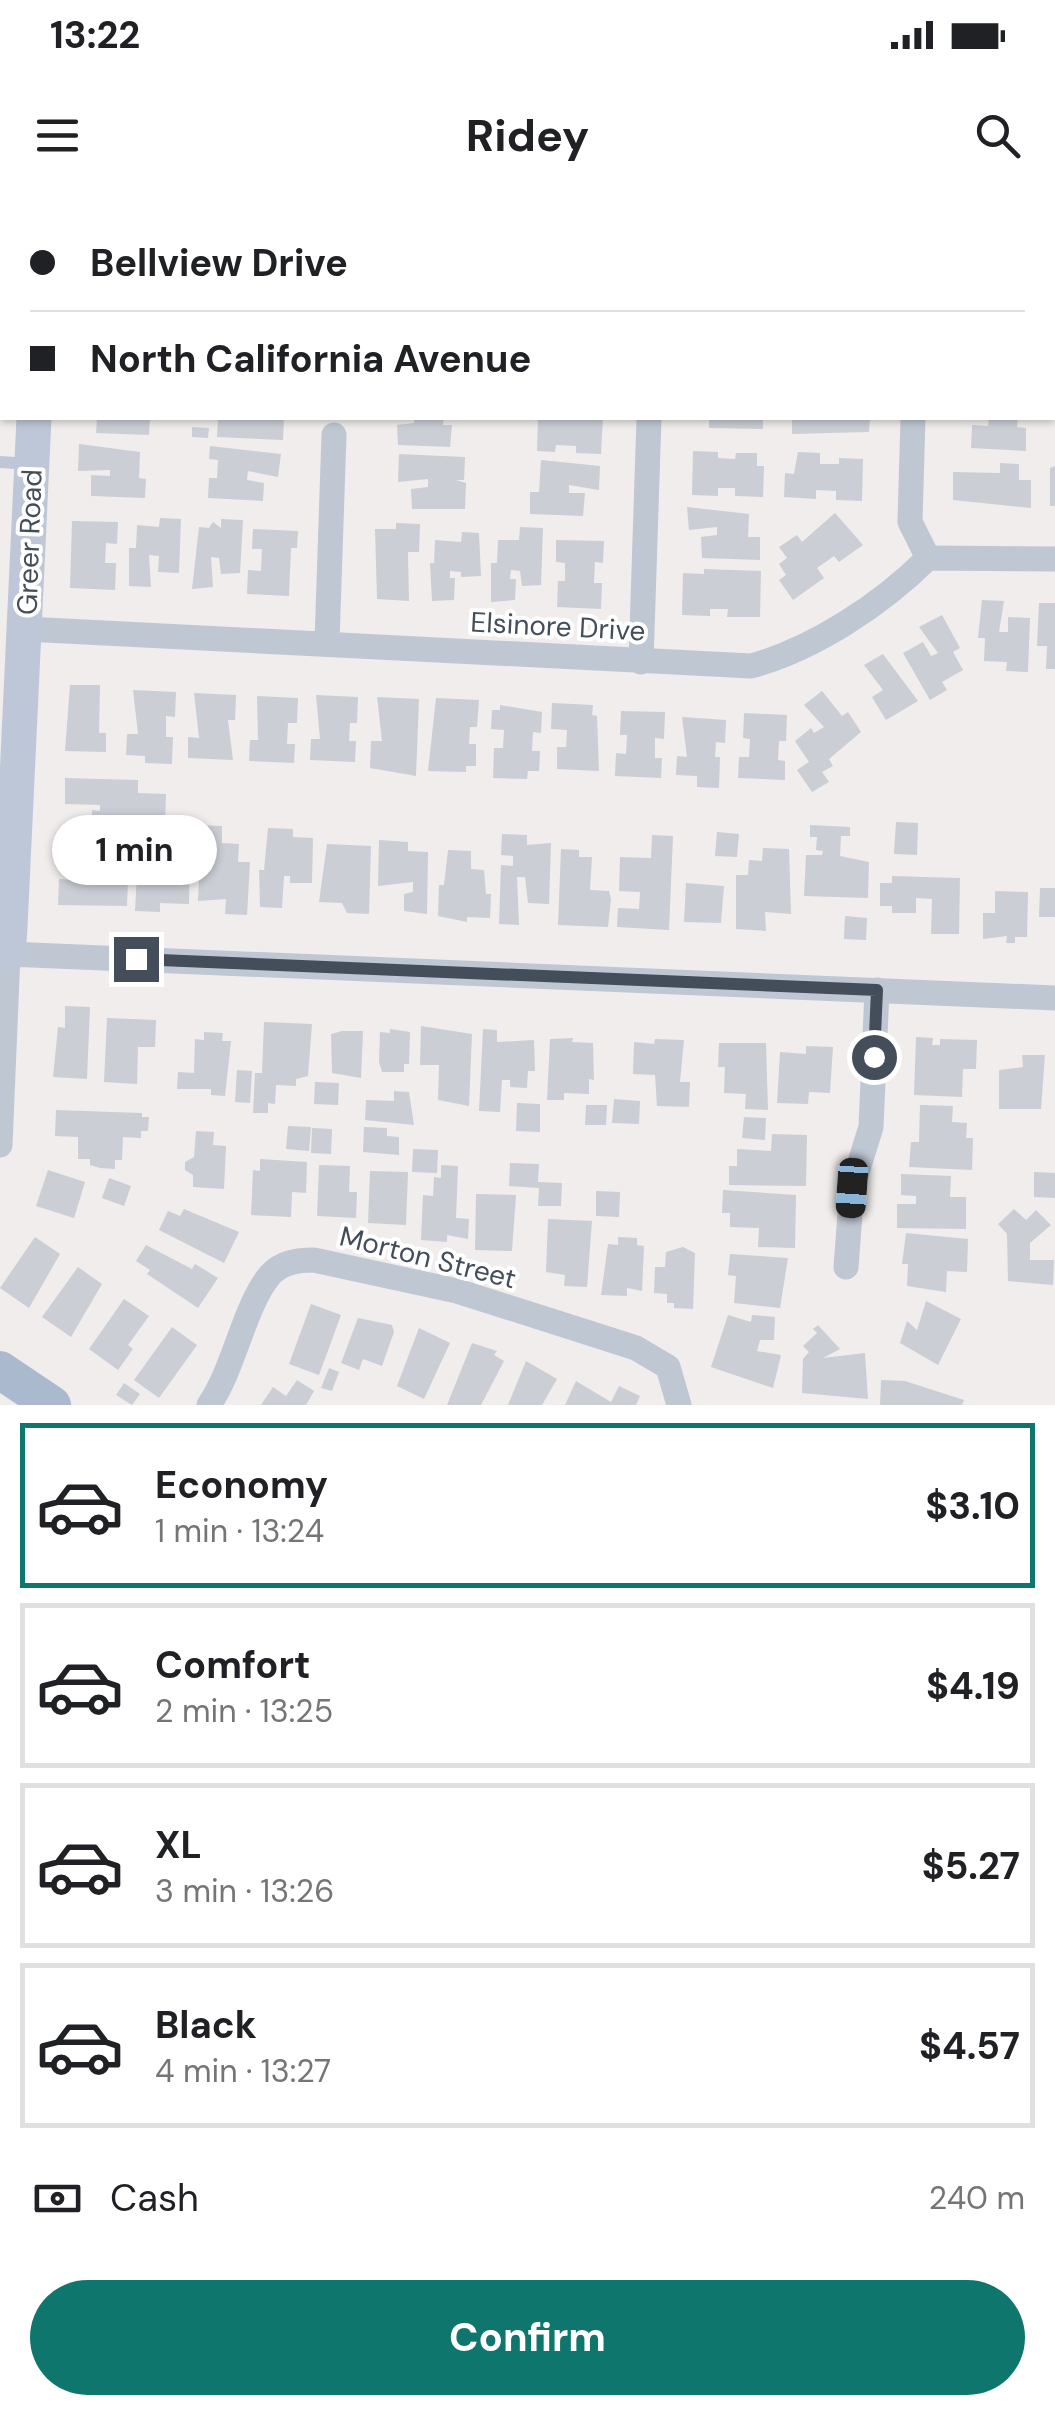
<!DOCTYPE html>
<meta charset="utf-8">
<style>
:root{--surface:#fff;--page:#f6f6f6;--text:#202124;--muted:#757577;--line:#e0e0e0;--accent:#0f766e}
body{margin:0;font-family:"DM Sans",sans-serif;background:var(--page);color:var(--text);height:100vh;display:flex;flex-direction:column;font-size:38px;white-space:nowrap}
*{box-sizing:border-box;margin:0}
p{font-size:32px;color:var(--muted)}
.icon{flex:none;width:55px;height:55px;fill:none;stroke:currentColor;stroke-width:2;stroke-linecap:round;stroke-linejoin:round}
.map{position:relative;height:1205px;overflow:hidden}
.panel{display:flex;flex-direction:column;background:var(--surface);flex:1}
.panel>*{flex:none}
.banner{position:absolute;left:0px;top:0px;width:1055px;height:220px;box-shadow:0 2px 8px #0004;display:grid;align-content:center;height:220px;padding:0 30px;background:var(--surface)}
.end{position:absolute;width:45px;height:45px;margin:-22px;border:12px solid #444e5b;background:#fff;box-shadow:0 0 0 5px #fff}
.from{border-radius:50%}
.bubble{position:absolute;height:70px;border-radius:35px;background:var(--surface);box-shadow:0 2px 8px #0004;font-size:32px;font-weight:700;line-height:70px;text-align:center}
.car{position:absolute;width:30px;height:60px;margin:-30px -15px;border-radius:12px;box-shadow:0 0 8px 2px #0007;background:linear-gradient(#222 24%,#8ab4d8 0 40%,#222 0 76%,#8ab4d8 0 86%,#222 0)}
.banner b{display:flex;align-items:center;gap:35px;height:95px;font-size:38px}
.banner b+b{border-top:2px solid var(--line)}
.banner i{width:25px;height:25px;background:var(--text)}
ul{padding:18px 0 0;list-style:none}
li{display:flex;align-items:center;gap:30px;height:165px;margin:0 20px 15px;padding:0 10px;border:5px solid var(--line);border-radius:0px}
li div{flex:1}
li b{display:block;font-size:38px}
li em{font-style:normal;font-weight:700}
li.current{border-color:var(--accent)}
li>.icon{width:90px;height:90px;stroke-width:1.5}
.pay{display:flex;align-items:center;gap:25px;height:110px;padding:0 30px;font-size:38px}
.pay p{margin-inline-start:auto}
.button{display:flex;gap:20px;margin-top:auto;padding:20px 30px}
.button a{flex:1;height:115px;border-radius:60px;background:var(--accent);color:#fff;font-size:40px;font-weight:700;line-height:115px;text-align:center}
.status{display:flex;justify-content:space-between;align-items:center;height:70px;padding:0 50px;background:var(--surface);direction:ltr}
.status svg{height:28px;fill:currentColor}
header{display:flex;justify-content:space-between;align-items:center;height:130px;padding:0 30px;background:var(--surface);font-size:45px;font-weight:700}
.map>svg:first-child{display:block}
</style>
<div class="status"><b>13:22</b><svg viewBox="0 0 49 12"><path d="M0 12V9h3v3zM5 12V6h3v6zM10 12V3h3v9zM15 12V0h3v12zM26 1h20v11H26zM47 4h2v5h-2z"/></svg></div>
<header><svg class="icon" aria-label="menu" viewBox="0 0 24 24"><path d="M4 6h16M4 12h16M4 18h16"/></svg>Ridey<svg class="icon" aria-label="search" viewBox="0 0 24 24"><circle cx="10" cy="10" r="6"/><path d="M15 15l6 6"/></svg></header>
<div class="map">
<svg width="1055" height="1205" viewBox="0 0 1055 1205">
<rect width="100%" height="100%" fill="#f0edec"/>
<g fill="#cbced5">
<polygon points="97,218 150,218 149,235 96,233"/>
<polygon points="218,218 284,218 283,240 217,237"/>
<polygon points="414,218 444,218 443,225 452,225 450,247 398,245 397,225 414,223"/>
<polygon points="538,218 603,218 601,254 576,253 576,246 556,245 555,252 537,251"/>
<polygon points="709,218 763,218 763,229 709,228"/>
<polygon points="792,218 870,218 869,232 792,234"/>
<polygon points="989,218 1018,218 1017,227 1026,228 1026,251 971,248 972,225 988,226"/>
<polygon points="192,227 209,228 208,238 192,237"/>
<polygon points="79,244 140,252 139,278 146,279 145,298 91,296 91,275 110,276 110,270 78,271"/>
<polygon points="210,246 281,254 278,277 248,271 247,280 264,283 263,301 208,298 209,278 217,278 218,260 209,259"/>
<polygon points="693,251 718,252 718,258 735,259 736,253 757,253 757,266 764,266 763,297 735,296 735,288 718,288 718,296 692,295"/>
<polygon points="798,252 820,253 820,264 839,264 839,258 863,259 862,301 836,300 836,291 816,290 816,299 784,297 785,273 794,274"/>
<polygon points="399,254 465,257 464,280 456,280 466,283 465,309 412,309 411,289 428,287 428,279 398,282"/>
<polygon points="541,260 600,266 599,290 569,285 569,293 585,293 583,316 530,314 530,292 539,292"/>
<polygon points="1000,263 1019,264 1019,280 1031,280 1031,308 953,300 953,272 1000,273"/>
<polygon points="1055,266 1055,306 1050,306 1050,268"/>
<polygon points="687,307 749,314 748,337 760,337 760,360 702,358 701,337 717,335 717,327 689,330"/>
<polygon points="835,313 863,345 839,362 834,356 817,368 824,378 793,400 779,380 786,375 779,364 787,358 779,347 797,335 802,342"/>
<polygon points="160,318 181,319 179,373 158,372 159,356 149,355 151,387 129,386 129,348 136,348 137,325 159,327"/>
<polygon points="221,319 243,320 240,373 221,374 219,358 211,357 213,387 192,389 199,327 209,328 213,322 221,328"/>
<polygon points="72,321 118,322 117,344 106,343 105,363 116,363 115,390 70,388"/>
<polygon points="396,323 420,324 419,352 408,352 409,401 377,399 375,329 396,329"/>
<polygon points="520,327 543,328 541,385 522,386 520,371 511,370 510,379 516,379 515,400 491,402 491,363 497,363 498,340 519,340"/>
<polygon points="253,329 298,331 297,348 291,348 289,396 247,394 248,370 261,371 262,349 252,349"/>
<polygon points="462,332 479,333 481,376 461,377 461,372 450,371 450,378 455,378 454,400 432,401 430,363 434,363 435,340 461,342"/>
<polygon points="556,340 604,341 603,363 595,362 594,383 602,383 601,409 557,407 558,381 565,381 565,363 556,362"/>
<polygon points="704,369 761,371 760,417 727,417 728,409 710,409 710,416 682,415 683,373 704,374"/>
<polygon points="982,400 1004,401 999,432 1008,432 1008,417 1030,418 1028,472 1006,471 1007,462 984,461 985,438 978,438"/>
<polygon points="1039,403 1055,403 1055,469 1046,469 1047,446 1037,446"/>
<polygon points="942,415 960,448 953,452 963,470 942,482 947,490 930,500 903,453 923,442 931,456 938,453 919,427"/>
<polygon points="883,454 918,501 886,520 872,497 883,490 864,465"/>
<polygon points="70,485 100,485 99,533 106,533 106,552 65,551"/>
<polygon points="133,490 176,492 175,517 166,516 166,537 173,537 172,564 145,563 145,556 126,555 127,534 138,534"/>
<polygon points="822,491 842,516 848,512 861,532 829,559 833,566 822,572 829,582 812,592 797,570 809,562 795,541 811,528 814,533 824,527 804,505"/>
<polygon points="194,493 236,495 235,520 228,520 233,560 188,558 188,537 199,538"/>
<polygon points="316,495 358,497 357,523 350,523 349,541 356,541 355,562 310,560 311,539 320,539"/>
<polygon points="257,496 298,498 297,523 288,523 287,544 295,544 294,563 249,561 250,540 258,540"/>
<polygon points="377,497 419,499 416,576 370,568 371,541 382,541"/>
<polygon points="436,498 479,500 477,527 470,527 469,544 476,544 476,566 466,566 466,572 428,571"/>
<polygon points="552,503 593,505 592,515 597,516 599,571 557,569 557,547 566,547 567,530 551,529"/>
<polygon points="500,505 542,512 541,533 533,532 532,551 540,551 539,571 528,571 527,579 493,578 494,548 503,548 504,530 491,529 492,510 500,510"/>
<polygon points="621,511 665,512 664,539 655,538 655,558 662,558 661,578 615,576 616,553 626,554 627,535 620,535"/>
<polygon points="744,513 787,515 786,541 779,541 778,560 785,561 785,580 738,578 739,557 749,557 750,539 743,538"/>
<polygon points="682,517 726,520 725,543 716,542 715,557 720,557 719,588 697,587 697,576 676,575 677,556 687,557"/>
<polygon points="65,578 138,580 138,593 166,594 165,624 119,623 119,631 92,631 92,610 100,611 100,605 65,604"/>
<polygon points="896,622 918,623 917,655 894,654"/>
<polygon points="201,625 222,626 222,643 239,644 238,662 250,662 247,715 225,714 226,699 198,701"/>
<polygon points="810,625 850,627 850,636 841,636 840,656 869,662 868,698 804,696 806,655 822,655 823,651 816,650 817,637 810,637"/>
<polygon points="268,628 293,629 293,637 313,638 312,683 290,683 290,676 284,676 282,708 260,707 259,670 264,670"/>
<polygon points="717,632 739,634 737,657 715,656"/>
<polygon points="502,634 527,635 527,645 551,643 549,704 528,703 525,677 517,677 519,725 499,724 501,665 513,666 513,656 501,655"/>
<polygon points="652,635 673,636 669,730 617,727 618,708 639,709 640,692 619,691 620,657 651,658"/>
<polygon points="379,640 408,642 408,651 428,652 427,714 404,711 404,694 413,692 413,682 378,686"/>
<polygon points="327,644 371,646 369,714 347,713 342,703 319,702"/>
<polygon points="763,648 789,649 791,714 765,712 766,731 736,729 736,675 748,675 749,660 762,661"/>
<polygon points="561,649 579,650 579,657 592,657 590,690 609,691 611,699 608,727 558,725"/>
<polygon points="448,650 471,651 471,669 484,670 486,694 491,694 490,718 467,717 467,722 438,716 439,685 444,685"/>
<polygon points="138,654 190,656 189,704 160,703 160,712 135,711"/>
<polygon points="75,656 95,657 94,669 107,669 107,656 129,657 127,706 58,705 59,679 74,680"/>
<polygon points="892,676 960,678 959,734 931,734 932,699 916,698 916,713 892,713 892,706 880,706 880,683 892,683"/>
<polygon points="686,683 724,686 721,723 684,722"/>
<polygon points="1040,688 1055,688 1055,717 1039,717"/>
<polygon points="995,691 1028,692 1027,737 1015,737 1015,743 1006,743 1007,736 983,739 983,713 995,713"/>
<polygon points="845,716 867,718 866,740 844,739"/>
<polygon points="65,806 90,807 87,879 53,877 58,827 65,828"/>
<polygon points="107,818 156,820 155,847 138,847 137,884 104,882"/>
<polygon points="264,822 312,824 308,876 296,879 296,886 276,885 275,904 268,903 268,913 253,913 255,873 262,873"/>
<polygon points="421,826 472,834 469,906 438,900 439,865 420,865"/>
<polygon points="390,829 410,832 409,864 404,864 404,872 382,872 379,862 380,832 390,833"/>
<polygon points="483,829 497,830 497,842 534,840 535,871 528,871 527,888 510,887 510,880 502,880 500,912 479,911"/>
<polygon points="342,831 363,831 361,878 332,873 331,834"/>
<polygon points="204,832 223,833 222,841 231,841 225,896 211,895 211,889 177,889 178,872 194,873 195,839 204,840"/>
<polygon points="916,837 933,838 932,845 940,845 940,839 977,840 976,869 963,869 962,897 914,895"/>
<polygon points="573,838 572,842 593,843 594,880 589,879 589,894 564,893 564,900 547,900 550,839"/>
<polygon points="655,839 684,840 680,882 690,882 689,907 657,906 655,875 633,874 634,842 654,844"/>
<polygon points="719,843 766,843 768,910 745,909 746,894 724,893 725,867 718,867"/>
<polygon points="806,846 833,847 830,893 809,892 808,904 777,903 780,852 806,854"/>
<polygon points="1022,855 1045,855 1041,909 999,909 999,870 1023,867"/>
<polygon points="237,870 252,871 250,903 235,902"/>
<polygon points="315,882 339,883 338,905 314,904"/>
<polygon points="394,891 409,892 414,925 365,920 366,900 394,901"/>
<polygon points="614,899 640,901 639,924 612,923"/>
<polygon points="517,903 540,904 540,932 516,931"/>
<polygon points="586,905 607,905 606,925 585,925"/>
<polygon points="920,905 953,906 952,922 967,923 966,938 973,938 972,970 909,967 911,942 919,942"/>
<polygon points="56,910 142,913 142,917 149,917 148,931 141,931 141,938 123,937 122,960 115,960 115,969 100,968 90,965 90,959 78,959 78,937 55,936"/>
<polygon points="744,917 766,918 765,940 742,938"/>
<polygon points="288,926 311,927 309,951 286,949"/>
<polygon points="364,927 387,928 387,936 399,937 399,955 363,952"/>
<polygon points="312,928 332,929 331,954 311,953"/>
<polygon points="196,931 214,932 213,945 226,946 224,989 193,987 193,975 185,970 185,962 194,957"/>
<polygon points="772,934 807,935 806,986 729,985 729,966 737,966 737,949 771,951"/>
<polygon points="413,949 438,950 437,973 412,972"/>
<polygon points="260,959 307,962 306,993 292,992 291,1017 251,1015 253,970 260,971"/>
<polygon points="510,963 539,964 538,982 562,983 561,1006 538,1006 539,988 509,986"/>
<polygon points="319,965 350,966 349,992 357,992 356,1018 317,1016"/>
<polygon points="441,965 458,966 456,1018 469,1019 468,1039 447,1035 447,1042 421,1040 423,995 433,996 434,977 441,978"/>
<polygon points="48,970 85,982 74,1018 36,1006"/>
<polygon points="370,971 408,972 406,1025 368,1023"/>
<polygon points="1034,972 1055,973 1055,998 1034,997"/>
<polygon points="901,974 951,976 950,997 966,997 966,1029 897,1028 897,1004 916,1004 916,996 901,995"/>
<polygon points="109,978 131,986 124,1006 102,998"/>
<polygon points="723,990 796,995 795,1048 758,1047 759,1028 730,1027 730,1013 722,1013"/>
<polygon points="596,991 620,992 619,1017 596,1016"/>
<polygon points="476,994 516,995 512,1051 475,1050"/>
<polygon points="184,1009 239,1032 224,1063 159,1030 168,1011 180,1016"/>
<polygon points="1014,1009 1026,1020 1036,1010 1051,1025 1030,1043 1030,1060 1054,1060 1053,1085 1008,1081 1007,1034 998,1024"/>
<polygon points="548,1019 592,1021 587,1087 564,1086 565,1075 546,1072"/>
<polygon points="906,1033 968,1039 967,1072 947,1071 946,1092 907,1086 908,1064 902,1064"/>
<polygon points="35,1037 60,1054 29,1108 0,1088"/>
<polygon points="618,1037 637,1038 637,1045 644,1046 642,1091 627,1088 627,1096 601,1095 608,1044 618,1045"/>
<polygon points="146,1045 192,1069 195,1064 218,1078 198,1108 147,1074 150,1070 136,1061"/>
<polygon points="683,1047 695,1053 693,1109 674,1108 674,1103 667,1103 667,1094 654,1093 655,1067 665,1067 666,1052"/>
<polygon points="730,1054 788,1058 780,1108 734,1103 736,1076 728,1075"/>
<polygon points="78,1067 102,1084 71,1137 42,1117"/>
<polygon points="124,1099 149,1116 128,1145 133,1149 118,1170 89,1149"/>
<polygon points="926,1101 961,1119 938,1165 900,1143 907,1121 917,1130"/>
<polygon points="311,1104 341,1115 319,1175 289,1164"/>
<polygon points="728,1115 751,1122 752,1115 775,1117 774,1140 760,1140 757,1151 781,1155 773,1188 711,1167"/>
<polygon points="358,1118 392,1125 394,1132 382,1166 363,1159 359,1170 341,1163"/>
<polygon points="818,1125 840,1149 823,1158 865,1153 868,1199 802,1193 803,1159 809,1152 803,1146 817,1133 813,1129"/>
<polygon points="172,1127 197,1145 159,1198 134,1180"/>
<polygon points="419,1128 450,1143 424,1199 397,1186"/>
<polygon points="472,1143 497,1151 494,1155 504,1161 481,1205 447,1205"/>
<polygon points="526,1161 557,1179 542,1205 508,1205"/>
<polygon points="329,1168 339,1172 332,1191 321,1188"/>
<polygon points="297,1180 314,1191 306,1205 261,1205 273,1187 286,1196"/>
<polygon points="881,1180 905,1181 964,1200 962,1205 880,1205"/>
<polygon points="576,1181 611,1202 619,1186 640,1196 636,1205 565,1205"/>
<polygon points="124,1183 140,1194 132,1205 116,1195"/>
</g>
<g fill="none" stroke-linecap="round" stroke-linejoin="round">
<polyline stroke="#bfc7d3" stroke-width="12" points="0,262 30,264"/>
<g stroke="#bfc7d3" stroke-width="25">
<polyline points="361,2 361,0"/>
<polyline points="656,2 656,0"/>
<polyline points="919,2 919,0"/>
<polyline points="913,218 910,322 928,358"/>
<path d="M26,429L751,466C814,449 882,404 928,358L1055,359"/>
<polyline points="327,442 334,235"/>
<polyline points="641,462 649,218"/>
<polyline points="0,945 8,754 1055,798"/>
<polyline points="846,1067 852,988 871,927 877,790"/>
<path d="M209,1205C235,1167 244,1106 270,1075C282,1062 298,1060 314,1060L457,1091L636,1148L668,1167L679,1205"/>
</g>
<g stroke="#bdc7d7" stroke-width="35">
<polyline points="42,2 42,0"/>
<polyline points="0,753 8,754 10,727 34,218"/>
</g>
<polyline stroke="#aab9ce" stroke-width="38" points="0,1170 52,1205"/>
</g>
<g fill="none" stroke-linecap="round" stroke-linejoin="round">
<polyline stroke="#444e5b" stroke-width="12" points="136,759 877,790 874,857"/>
</g>
<g text-anchor="middle" stroke-width="8" stroke-linejoin="round" paint-order="stroke">
<g font-size="28" fill="#444e5b" stroke="#fff">
<text transform="translate(29 342) rotate(-88)" y="10">Greer Road</text>
<text transform="translate(558 426) rotate(3)" y="10">Elsinore Drive</text>
<text transform="translate(428 1057) rotate(14)" y="10">Morton Street</text>
</g>
</g>
</svg>
<i class="end from" style="left:874px;top:857px"></i>
<i class="end" style="left:136px;top:759px"></i>
<div class="bubble" style="left:52px;top:615px;width:165px">1 min</div>
<i class="car" style="left:852px;top:988px;rotate:184deg"></i>
<div class="banner">
<b><i class="from"></i>Bellview Drive</b>
<b><i></i>North California Avenue</b>
</div>
</div>
<section class="panel">
<ul>
<li class="current"><svg class="icon" aria-label="car" viewBox="0 0 24 24"><path d="M5 17H2v-5l4-1 3-4h7l3 4 3 1v5h-3M9 17h6M6 11h13"/><circle cx="7" cy="17" r="2"/><circle cx="17" cy="17" r="2"/></svg><div><b>Economy</b><p>1 min · 13:24</p></div><em>$3.10</em></li>
<li><svg class="icon" aria-label="car" viewBox="0 0 24 24"><path d="M5 17H2v-5l4-1 3-4h7l3 4 3 1v5h-3M9 17h6M6 11h13"/><circle cx="7" cy="17" r="2"/><circle cx="17" cy="17" r="2"/></svg><div><b>Comfort</b><p>2 min · 13:25</p></div><em>$4.19</em></li>
<li><svg class="icon" aria-label="car" viewBox="0 0 24 24"><path d="M5 17H2v-5l4-1 3-4h7l3 4 3 1v5h-3M9 17h6M6 11h13"/><circle cx="7" cy="17" r="2"/><circle cx="17" cy="17" r="2"/></svg><div><b>XL</b><p>3 min · 13:26</p></div><em>$5.27</em></li>
<li><svg class="icon" aria-label="car" viewBox="0 0 24 24"><path d="M5 17H2v-5l4-1 3-4h7l3 4 3 1v5h-3M9 17h6M6 11h13"/><circle cx="7" cy="17" r="2"/><circle cx="17" cy="17" r="2"/></svg><div><b>Black</b><p>4 min · 13:27</p></div><em>$4.57</em></li>
</ul>
<div class="pay"><svg class="icon" aria-label="cash" viewBox="0 0 24 24"><path d="M3 7h18v10H3z"/><circle cx="12" cy="12" r="2"/></svg>Cash<p>240 m</p></div>
<div class="button"><a>Confirm</a></div>
</section>
